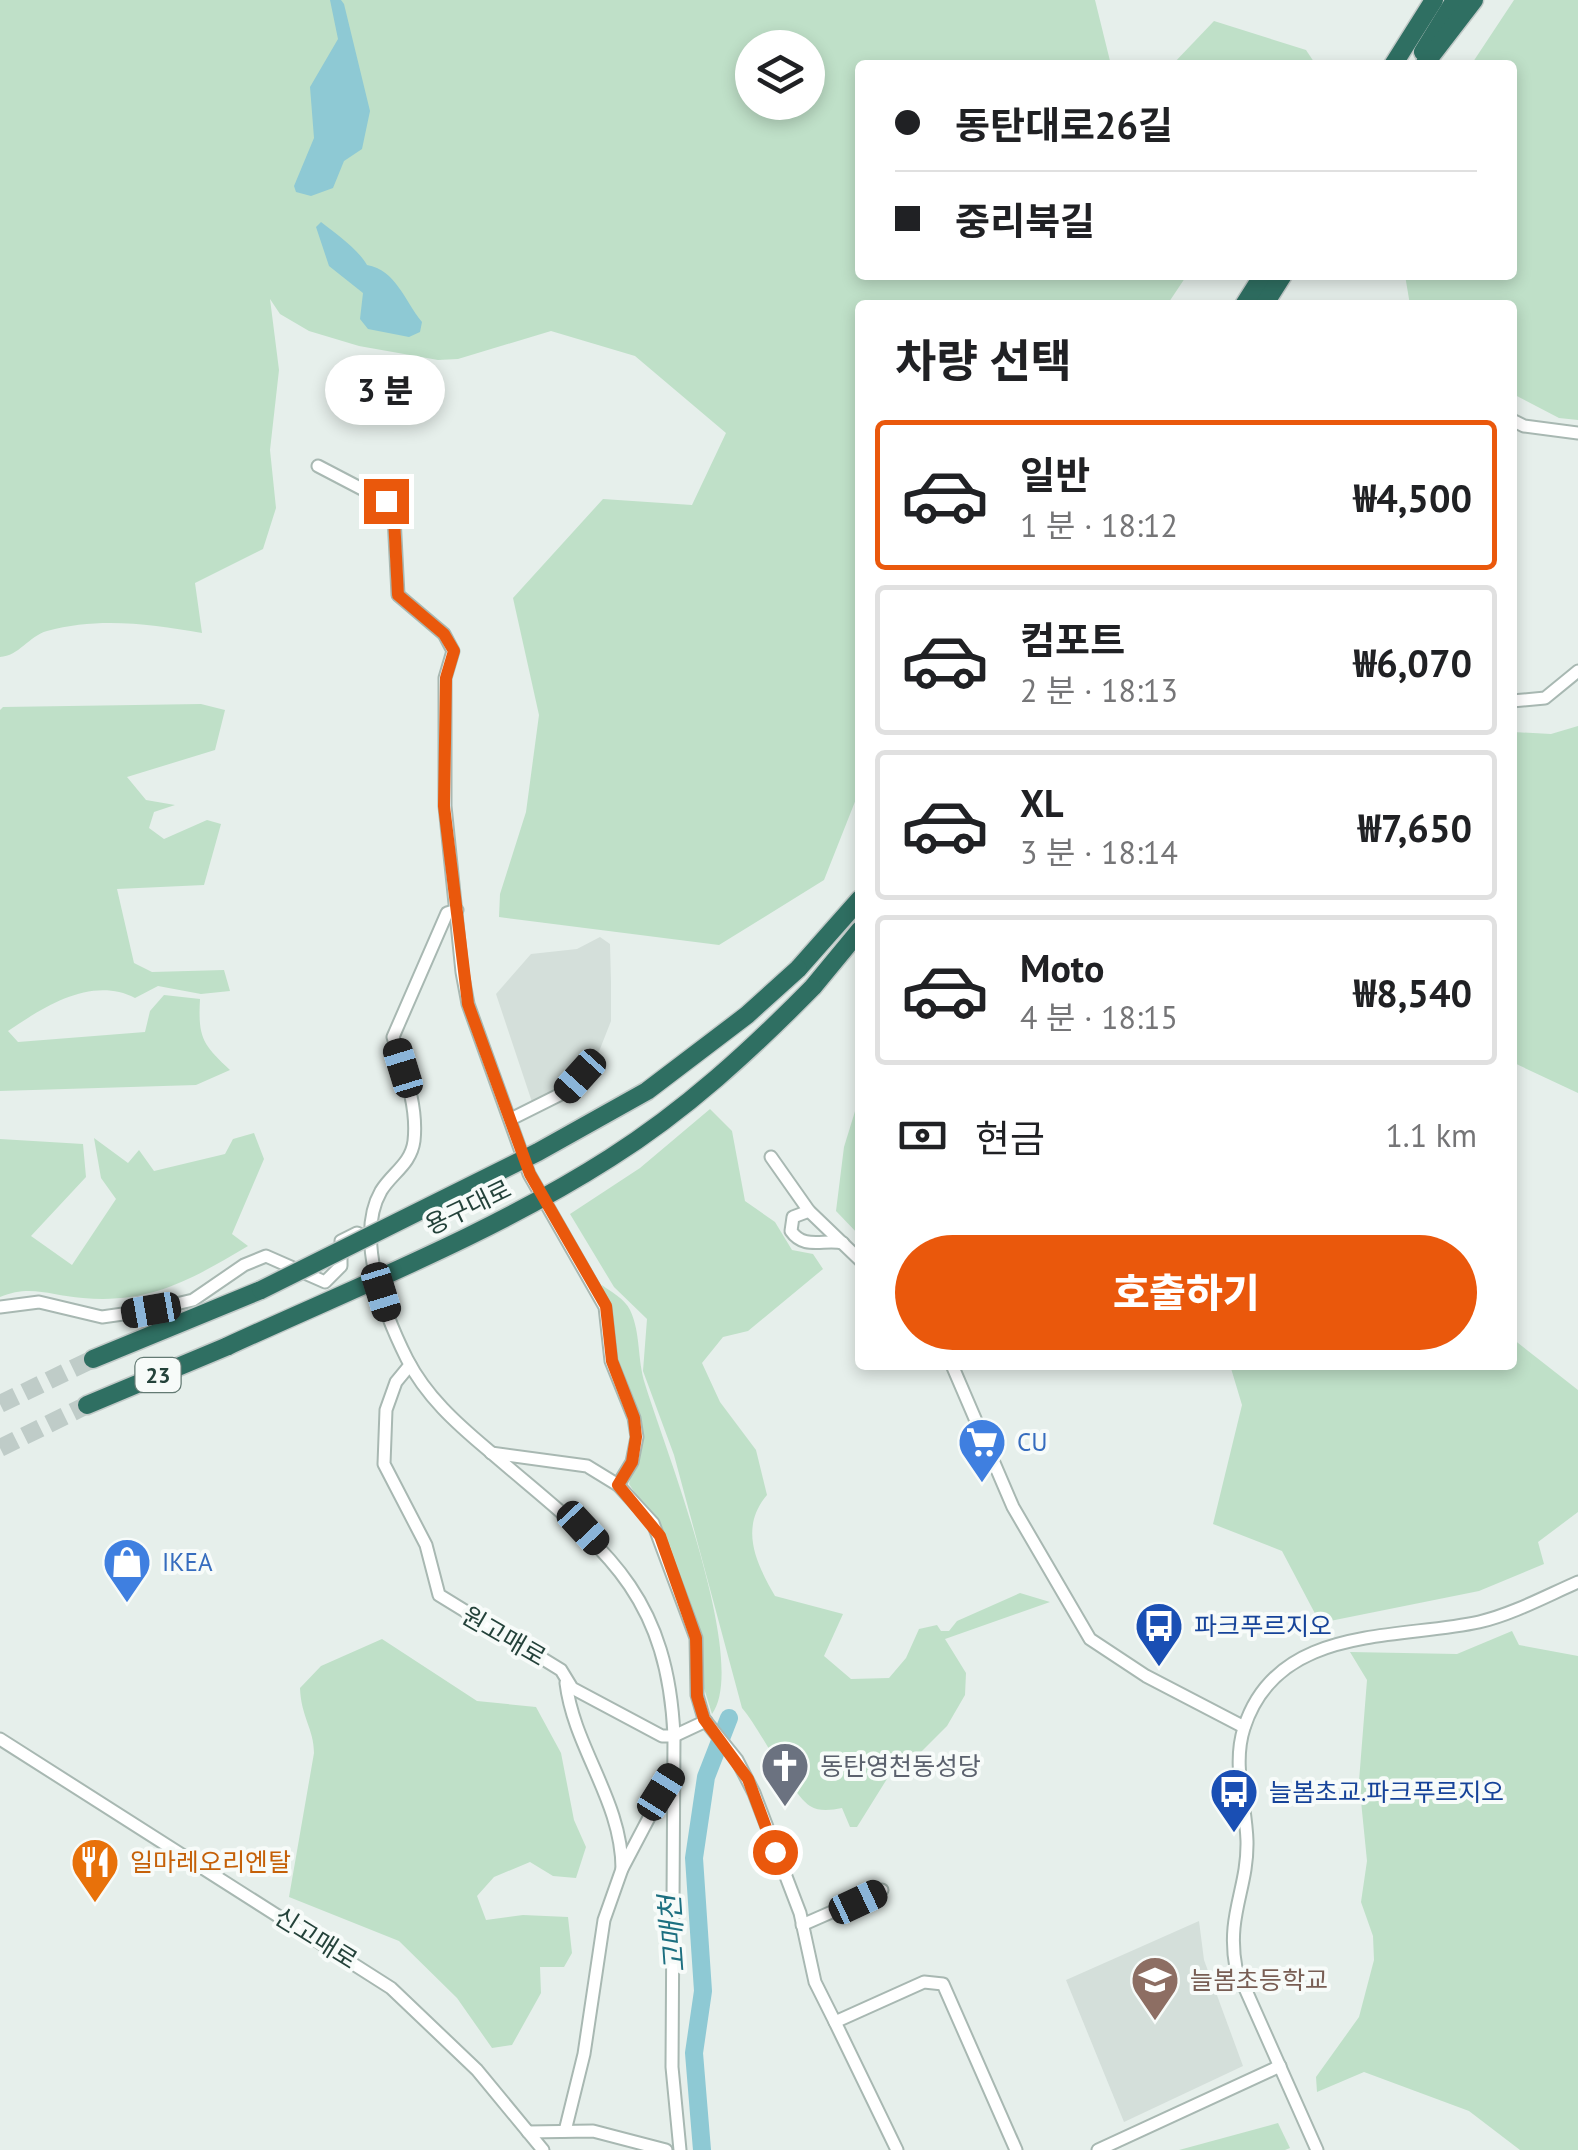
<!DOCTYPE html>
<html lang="ko">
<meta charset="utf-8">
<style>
:root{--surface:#fff;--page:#f2f2f2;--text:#202124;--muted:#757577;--line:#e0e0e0;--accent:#ea580c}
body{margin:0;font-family:"PT Sans","Noto Sans KR",sans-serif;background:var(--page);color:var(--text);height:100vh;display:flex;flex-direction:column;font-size:38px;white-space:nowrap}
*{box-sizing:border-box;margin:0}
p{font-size:32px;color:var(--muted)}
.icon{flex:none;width:55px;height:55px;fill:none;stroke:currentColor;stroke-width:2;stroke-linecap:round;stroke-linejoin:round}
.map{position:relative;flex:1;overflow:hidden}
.details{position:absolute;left:855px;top:300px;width:662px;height:1070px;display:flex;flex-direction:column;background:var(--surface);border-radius:10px;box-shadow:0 5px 15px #0003}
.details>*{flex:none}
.banner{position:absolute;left:855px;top:60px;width:662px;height:220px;border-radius:10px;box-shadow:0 5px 15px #0003;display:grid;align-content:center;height:220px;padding:0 40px;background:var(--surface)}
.tools{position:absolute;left:735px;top:30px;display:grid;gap:20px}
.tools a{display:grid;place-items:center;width:90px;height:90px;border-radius:50%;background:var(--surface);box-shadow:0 5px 15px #0003;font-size:50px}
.end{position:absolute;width:45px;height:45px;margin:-22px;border:12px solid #ea580c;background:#fff;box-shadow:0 0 0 5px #fff}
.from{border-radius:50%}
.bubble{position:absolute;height:70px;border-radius:35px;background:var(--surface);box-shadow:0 5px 15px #0003;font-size:32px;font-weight:800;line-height:70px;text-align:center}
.car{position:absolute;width:30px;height:60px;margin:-30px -15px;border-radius:12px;box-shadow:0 0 8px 2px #0007;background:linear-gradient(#222 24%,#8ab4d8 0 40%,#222 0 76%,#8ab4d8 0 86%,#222 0)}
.banner b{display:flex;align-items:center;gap:35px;height:95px;font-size:38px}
.banner b+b{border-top:2px solid var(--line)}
.banner i{width:25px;height:25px;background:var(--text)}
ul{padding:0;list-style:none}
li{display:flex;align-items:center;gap:30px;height:150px;margin:0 20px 15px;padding:0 20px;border:5px solid var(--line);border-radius:10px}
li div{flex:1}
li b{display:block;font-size:38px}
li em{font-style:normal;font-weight:800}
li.current{border-color:var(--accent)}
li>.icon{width:90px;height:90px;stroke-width:1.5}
h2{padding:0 40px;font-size:45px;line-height:120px}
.pay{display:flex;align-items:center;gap:25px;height:110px;padding:0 40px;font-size:38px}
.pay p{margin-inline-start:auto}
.action{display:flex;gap:20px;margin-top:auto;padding:20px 40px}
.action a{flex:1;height:115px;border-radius:60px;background:var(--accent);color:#fff;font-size:40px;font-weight:800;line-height:115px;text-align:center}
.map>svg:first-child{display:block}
</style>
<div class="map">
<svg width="1578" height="2150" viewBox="0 0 1578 2150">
<rect width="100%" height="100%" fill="#e6efeb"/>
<g fill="#d4dfda">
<polygon points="600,937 610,944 611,982 611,1021 600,1049 574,1093 533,1105 496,994 531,954 577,949"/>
<polygon points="1199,1921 1204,1960 1243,2066 1124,2122 1066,1980"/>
</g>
<g fill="#bfe0c8" fill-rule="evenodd">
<path d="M0,0H1095L1111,65H860V275H1187L1167,305H860V789L824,880L719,945L499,917L500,894L526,812L539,715L513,598L603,499L692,505L726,433L635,356L551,331L458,359L438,360L359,346L309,331L280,314L270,299L279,370L270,450L276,508L263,549L195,583L202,633C150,624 99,617 47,631C29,636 19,656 0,657ZM752,48H808V102H752Z"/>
<polygon points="1514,0 1578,0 1578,420 1559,418 1513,394 1512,305 1410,305 1405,275 1512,275 1512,65 1471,65"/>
<polygon points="1214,21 1306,50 1316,65 1172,65"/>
<path d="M201,704L225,710L215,750L127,777L146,800L175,805L154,812L149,828L164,839L207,820L221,824L204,885L117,889L134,963L152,972L224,970L230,991L201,994L158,986L135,998C92,976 45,1006 8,1031L18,1042L145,1032L150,1011L164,995L200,999C198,1037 202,1044 230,1070L196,1085L0,1091V710L3,707Z"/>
<polygon points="1578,726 1578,1093 1512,1062 1513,732 1551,734"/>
<polygon points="860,1095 860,1236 836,1211 844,1147"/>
<path d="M710,1109L732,1131L745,1201L775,1222L792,1250L813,1254L823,1269L748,1331L723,1337L702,1363L720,1402L756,1450L767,1495C739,1528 756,1563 775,1596L843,1614L824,1656L851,1679L889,1678L906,1658L919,1629L937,1625L941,1631H949L957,1621L1020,1593L1050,1602L945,1639L966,1673L965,1695L947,1726L920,1753L895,1766L857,1827H850L842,1808C831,1810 820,1812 810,1806C792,1795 761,1730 742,1708L674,1455L643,1371L647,1319L614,1287L570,1214L640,1168Z"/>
<path d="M254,1133L264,1159L232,1234L248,1246C192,1279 151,1304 83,1298C51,1296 31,1284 0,1297V1139L83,1144L86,1177L31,1236L72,1265L116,1199L101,1178L94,1138L128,1163L139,1150L154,1171L225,1154L233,1139Z"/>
<path d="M602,1285C611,1292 625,1299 630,1310C641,1333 637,1359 645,1384C664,1446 750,1662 712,1714L703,1685L702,1639L670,1546L629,1484L640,1432L618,1368Z"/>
<polygon points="1513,1339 1578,1390 1578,1512 1538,1542 1544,1564 1479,1591 1320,1623 1282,1551 1213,1524 1242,1405 1230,1365 1512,1365"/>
<polygon points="1512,1631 1519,1645 1578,1656 1578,2150 1520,2150 1469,2111 1364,2072 1317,2092 1316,2077 1359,2017 1374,1960 1373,1936 1361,1902 1367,1861 1359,1781 1367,1680 1350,1652 1457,1654"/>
<path d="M382,1639L477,1701L536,1707L561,1753L574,1820L586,1847L576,1878L553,1876L530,1862L494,1877L477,1896L486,1920L523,1915L568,1917L572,1953L564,1967H540L541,1993L512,2045L492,2048L457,1998L399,1941L289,1897L314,1753C314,1729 301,1717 300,1688L321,1666Z"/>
<polygon points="1278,2123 1290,2148 1285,2150 1179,2150"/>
</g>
<g fill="#8ec9d4">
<polygon points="330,0 341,0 344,4 370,111 362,149 344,161 333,188 311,196 296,192 294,186 314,138 310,87 338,39"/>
<path d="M321,222C335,233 358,249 367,265C396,270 404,300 422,322L420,332L409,337L368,329L360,319L363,293L329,266L316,227Z"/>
</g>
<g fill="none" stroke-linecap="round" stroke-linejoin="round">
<polyline stroke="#8ec9d4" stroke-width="18" points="702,2150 694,2053 703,1991 694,1858 706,1777 729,1718"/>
<g stroke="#bfccc8" stroke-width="18" stroke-dasharray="18 9" stroke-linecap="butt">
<polyline points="0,1404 93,1359"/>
<polyline points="0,1448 87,1405"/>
</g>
<g stroke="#a8b8b2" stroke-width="15">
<g id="minor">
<polyline points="1512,420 1524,426 1578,433"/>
<polyline points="318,466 385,501 394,517 398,595 444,634 453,651 445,678 445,806 462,972 468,1004 529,1174 605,1307 611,1361 634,1418 637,1437 632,1462 618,1485"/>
<polyline points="1512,701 1545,698 1578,671"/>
<path d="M457,910L447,913L393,1037C404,1071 418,1105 414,1141C411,1164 392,1173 381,1191C354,1238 385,1315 407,1359C426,1396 456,1423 487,1449C594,1542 667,1582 674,1736L706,1721"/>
<polyline points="511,1119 565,1092 580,1076"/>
<polyline points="771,1157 809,1211 860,1260"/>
<path d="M809,1211L793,1217L791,1231C804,1250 823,1239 843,1243"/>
<polyline points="0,1307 39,1302 102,1317 151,1310 193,1300 244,1265 266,1256 325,1282 341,1266 341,1241 357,1233 363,1236"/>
<polyline points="410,1365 396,1382 386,1410 384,1464 426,1545 439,1595 561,1670 572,1688 662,1736 674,1736 672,2067 680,2150"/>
<polyline points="952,1365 1013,1507 1090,1639 1146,1676 1244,1727"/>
<polyline points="491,1453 587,1466 618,1485 653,1523 696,1638 697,1695 704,1719 737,1760 754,1793 800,1913 815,1982 835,2022 924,1982 943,1984 1016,2150"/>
<path d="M566,1683C574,1748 622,1801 622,1869"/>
<polyline points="0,1739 391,1988 477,2070 543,2150"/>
<polyline points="802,1925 882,1890"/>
<polyline points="835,2022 897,2150"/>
<polyline points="565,2131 584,2054 604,1920 622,1869 673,1772"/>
<polyline points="528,2132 593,2131 666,2150"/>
<polyline points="1098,2150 1280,2066"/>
<path d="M1317,2150L1236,1968C1226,1915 1248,1889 1247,1841C1246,1804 1232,1765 1244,1728C1277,1624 1397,1640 1479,1622C1513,1614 1546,1596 1578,1582"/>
</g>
</g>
<g stroke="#c2cac8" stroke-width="21">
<g id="highway">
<polyline points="1423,52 1455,0"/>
<polyline points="1393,65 1434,0"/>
<polyline points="1424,65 1474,0"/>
<polyline points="1244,305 1263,275"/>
<polyline points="1264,305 1283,275"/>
<polyline points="798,969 860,899"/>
<polyline points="813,987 860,930"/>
<polyline points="93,1359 261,1290"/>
<polyline points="87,1405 228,1346"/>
</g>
</g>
<use href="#minor" stroke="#fff" stroke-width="11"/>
<use href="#highway" stroke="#2f6f62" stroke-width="18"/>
<g stroke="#c2cac8" stroke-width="21" stroke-linecap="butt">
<g id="highway-bridge">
<polyline points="261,1290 538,1152 647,1091 747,1015 798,969"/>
<path d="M228,1346C356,1287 491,1234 610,1158C686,1110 751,1050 813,987"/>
</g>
</g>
<use href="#highway-bridge" stroke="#2f6f62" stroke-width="18"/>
</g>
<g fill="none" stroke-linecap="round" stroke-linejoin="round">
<polyline stroke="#ea580c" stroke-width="12" points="386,501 394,518 398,595 444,634 454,651 446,678 444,806 468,1004 530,1174 606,1306 612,1361 634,1418 636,1437 632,1462 618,1485 660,1536 696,1638 697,1696 704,1719 748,1779 775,1852"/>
</g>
<defs>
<g id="supermarket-pin" transform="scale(2.5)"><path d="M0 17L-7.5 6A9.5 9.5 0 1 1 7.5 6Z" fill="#3f7fe0" stroke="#f7fbf9"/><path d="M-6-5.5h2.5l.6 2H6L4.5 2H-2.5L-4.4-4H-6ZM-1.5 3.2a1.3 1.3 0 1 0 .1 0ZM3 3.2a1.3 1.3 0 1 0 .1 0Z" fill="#fff"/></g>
<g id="shop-pin" transform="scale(2.5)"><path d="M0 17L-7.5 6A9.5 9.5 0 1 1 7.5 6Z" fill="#3f7fe0" stroke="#f7fbf9"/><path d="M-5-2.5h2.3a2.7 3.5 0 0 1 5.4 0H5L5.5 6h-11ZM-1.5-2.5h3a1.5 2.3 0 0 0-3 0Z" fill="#fff"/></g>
<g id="bus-pin" transform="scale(2.5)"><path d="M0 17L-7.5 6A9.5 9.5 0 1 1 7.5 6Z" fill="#1a4fb4" stroke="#f7fbf9"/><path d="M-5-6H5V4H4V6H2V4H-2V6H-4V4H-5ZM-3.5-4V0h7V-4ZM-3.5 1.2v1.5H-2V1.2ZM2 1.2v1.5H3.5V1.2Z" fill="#fff"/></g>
<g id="church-pin" transform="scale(2.5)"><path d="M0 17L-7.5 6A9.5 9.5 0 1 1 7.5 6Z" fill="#6b7280" stroke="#f7fbf9"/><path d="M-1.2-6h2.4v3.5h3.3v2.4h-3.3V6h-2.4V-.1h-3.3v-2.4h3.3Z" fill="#fff"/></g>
<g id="restaurant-pin" transform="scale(2.5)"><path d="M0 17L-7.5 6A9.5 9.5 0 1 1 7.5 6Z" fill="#e8710a" stroke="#f7fbf9"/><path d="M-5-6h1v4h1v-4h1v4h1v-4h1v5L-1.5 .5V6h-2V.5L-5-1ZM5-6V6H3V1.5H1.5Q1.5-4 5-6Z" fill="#fff"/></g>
<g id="school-pin" transform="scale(2.5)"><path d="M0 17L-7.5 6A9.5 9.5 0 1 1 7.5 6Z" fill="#8d6e63" stroke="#f7fbf9"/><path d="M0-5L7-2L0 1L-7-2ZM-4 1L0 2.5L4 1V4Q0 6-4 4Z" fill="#fff"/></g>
</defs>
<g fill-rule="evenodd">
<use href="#supermarket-pin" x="982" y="1442"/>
<use href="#shop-pin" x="127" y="1562"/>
<use href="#bus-pin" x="1159" y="1626"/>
<use href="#church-pin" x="785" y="1766"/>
<use href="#bus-pin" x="1234" y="1792"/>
<use href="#restaurant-pin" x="95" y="1862"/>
<use href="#school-pin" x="1155" y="1980"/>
</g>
<g text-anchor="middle" stroke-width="8" stroke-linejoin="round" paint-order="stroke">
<rect fill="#f7fbf9" stroke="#637a73" stroke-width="2.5" x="135.5" y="1358" width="45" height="34" rx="8"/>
<g font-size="22" font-weight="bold" fill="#24423a">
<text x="158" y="1383">23</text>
</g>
<g font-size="25" fill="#24423a" stroke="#f7fbf9">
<text transform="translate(468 1207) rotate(-26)" y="9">용구대로</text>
<text transform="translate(504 1636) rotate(30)" y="9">원고매로</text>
<text transform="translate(316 1938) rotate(32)" y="9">신고매로</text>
</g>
<g font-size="25" fill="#366cbe" stroke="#f7fbf9" text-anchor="start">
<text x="1017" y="1451">CU</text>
<text x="162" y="1571">IKEA</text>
</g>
<g font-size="25" fill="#164399" stroke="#f7fbf9" text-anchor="start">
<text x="1194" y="1635">파크푸르지오</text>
<text x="1269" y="1801">늘봄초교.파크푸르지오</text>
</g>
<g font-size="25" fill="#5b616d" stroke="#f7fbf9" text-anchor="start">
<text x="820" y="1775">동탄영천동성당</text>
</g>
<g font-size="25" fill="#c56008" stroke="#f7fbf9" text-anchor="start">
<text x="130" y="1871">일마레오리엔탈</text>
</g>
<g font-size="25" fill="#785e54" stroke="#f7fbf9" text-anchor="start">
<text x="1190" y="1989">늘봄초등학교</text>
</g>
<g font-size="28" font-style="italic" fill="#1c6f80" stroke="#f7fbf9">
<text transform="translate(672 1934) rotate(-94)" y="10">고매천</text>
</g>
</g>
</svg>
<div class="tools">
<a><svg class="icon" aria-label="layers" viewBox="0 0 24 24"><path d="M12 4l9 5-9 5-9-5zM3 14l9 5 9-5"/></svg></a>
</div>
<i class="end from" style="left:775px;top:1852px"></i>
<i class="end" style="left:386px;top:501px"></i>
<div class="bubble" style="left:325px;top:355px;width:120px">3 분</div>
<i class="car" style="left:403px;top:1068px;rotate:343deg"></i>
<i class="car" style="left:580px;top:1076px;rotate:222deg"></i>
<i class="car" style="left:381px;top:1292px;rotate:163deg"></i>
<i class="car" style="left:151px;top:1310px;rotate:260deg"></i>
<i class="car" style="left:583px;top:1528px;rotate:137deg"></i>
<i class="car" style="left:661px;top:1792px;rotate:32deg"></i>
<i class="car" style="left:858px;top:1902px;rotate:65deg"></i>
<div class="banner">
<b><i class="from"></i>동탄대로26길</b>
<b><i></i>중리북길</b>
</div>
<section class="details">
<h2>차량 선택</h2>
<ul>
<li class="current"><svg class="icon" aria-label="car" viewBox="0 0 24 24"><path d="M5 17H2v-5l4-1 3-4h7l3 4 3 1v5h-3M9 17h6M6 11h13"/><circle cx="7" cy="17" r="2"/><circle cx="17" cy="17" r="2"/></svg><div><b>일반</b><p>1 분 · 18:12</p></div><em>₩4,500</em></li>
<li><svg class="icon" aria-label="car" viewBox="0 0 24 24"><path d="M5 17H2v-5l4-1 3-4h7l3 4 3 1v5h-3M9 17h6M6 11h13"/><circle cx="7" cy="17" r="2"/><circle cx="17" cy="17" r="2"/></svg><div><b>컴포트</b><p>2 분 · 18:13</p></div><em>₩6,070</em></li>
<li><svg class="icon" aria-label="car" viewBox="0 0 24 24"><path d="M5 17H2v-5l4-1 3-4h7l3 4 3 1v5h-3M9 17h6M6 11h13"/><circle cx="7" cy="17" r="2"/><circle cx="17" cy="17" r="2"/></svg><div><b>XL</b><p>3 분 · 18:14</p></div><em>₩7,650</em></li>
<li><svg class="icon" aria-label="car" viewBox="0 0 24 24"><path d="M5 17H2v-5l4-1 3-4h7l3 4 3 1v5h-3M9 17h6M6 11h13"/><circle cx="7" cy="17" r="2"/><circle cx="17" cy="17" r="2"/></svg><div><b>Moto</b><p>4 분 · 18:15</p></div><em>₩8,540</em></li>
</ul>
<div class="pay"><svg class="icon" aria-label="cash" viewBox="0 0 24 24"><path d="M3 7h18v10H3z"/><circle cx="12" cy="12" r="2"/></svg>현금<p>1.1 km</p></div>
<div class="action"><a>호출하기</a></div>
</section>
</div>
